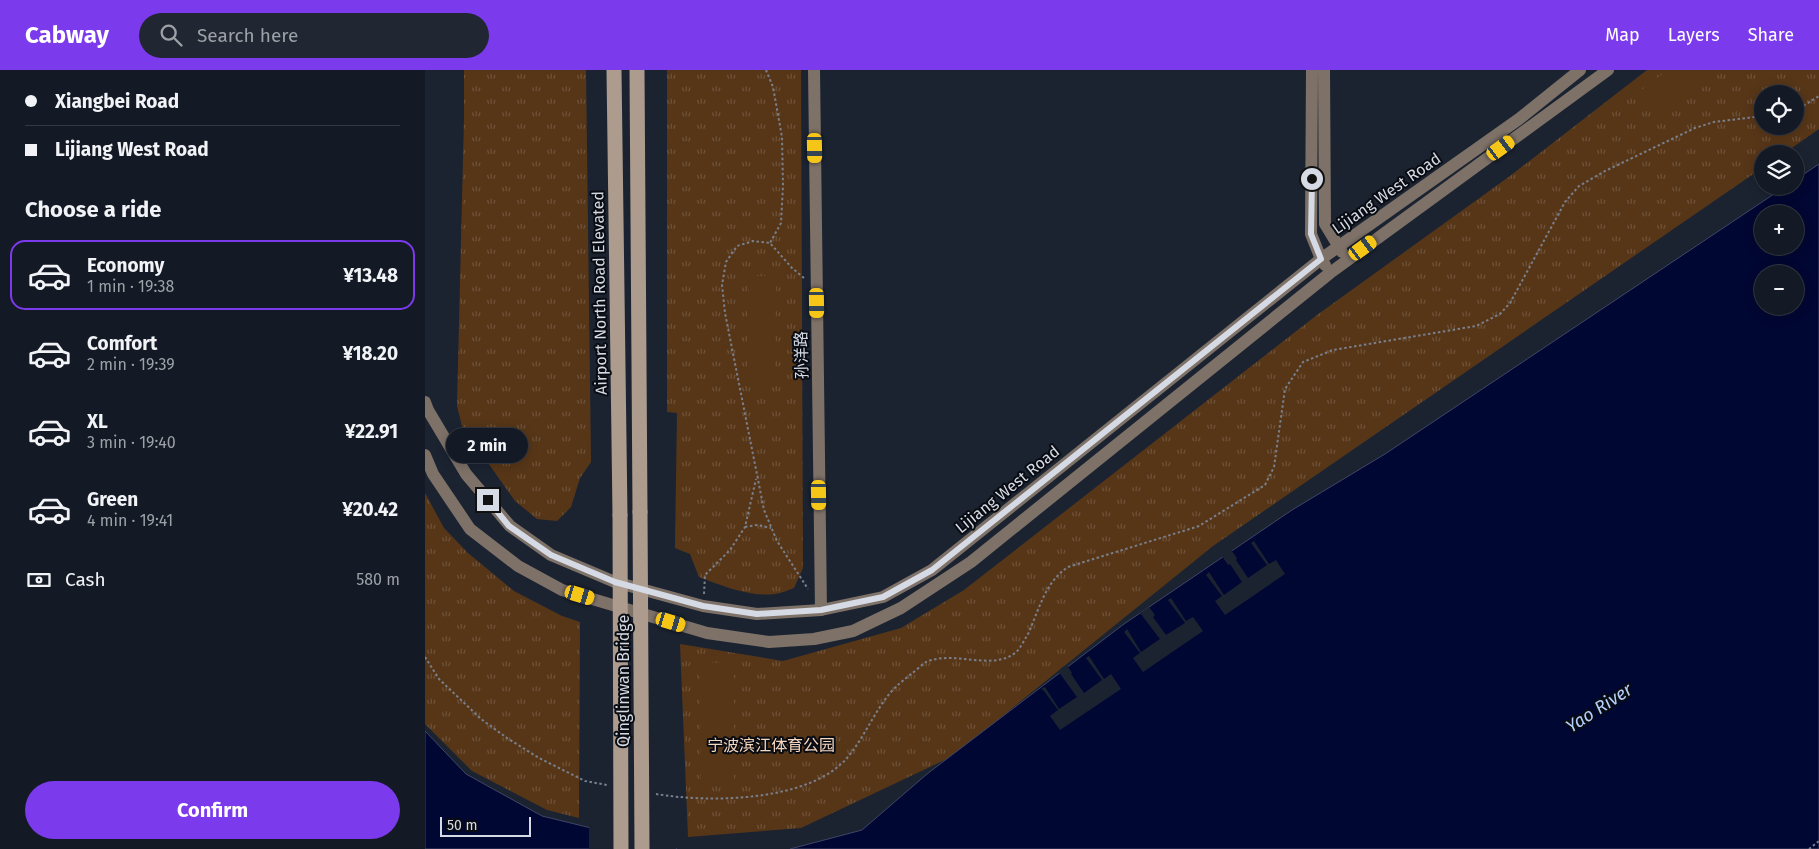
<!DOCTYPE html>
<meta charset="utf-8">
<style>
:root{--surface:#141a25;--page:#212732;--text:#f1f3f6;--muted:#9da1a7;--line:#333842;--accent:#7c3aed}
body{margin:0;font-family:"Fira Sans","Noto Sans SC",sans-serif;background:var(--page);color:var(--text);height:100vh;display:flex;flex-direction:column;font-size:19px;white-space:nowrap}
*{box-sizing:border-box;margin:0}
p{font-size:16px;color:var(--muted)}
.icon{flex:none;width:28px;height:28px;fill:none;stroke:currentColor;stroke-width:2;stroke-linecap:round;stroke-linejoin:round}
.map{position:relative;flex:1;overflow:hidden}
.drawer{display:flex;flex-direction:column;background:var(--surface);width:425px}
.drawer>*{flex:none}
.hud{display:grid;align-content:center;height:110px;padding:0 25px;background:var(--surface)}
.controls{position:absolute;left:1329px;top:15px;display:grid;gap:10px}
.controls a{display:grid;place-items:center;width:50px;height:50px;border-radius:50%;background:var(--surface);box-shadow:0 2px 12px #0003,0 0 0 1px var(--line);font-size:25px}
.scale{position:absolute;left:15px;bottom:12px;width:91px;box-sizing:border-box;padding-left:5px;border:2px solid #d5dae4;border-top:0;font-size:14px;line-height:18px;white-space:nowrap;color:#d5dae4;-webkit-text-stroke:4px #090c12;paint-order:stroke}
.end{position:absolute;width:22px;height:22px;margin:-11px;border:6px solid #d5dae4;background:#111;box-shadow:0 0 0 2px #111}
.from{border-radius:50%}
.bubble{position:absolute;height:35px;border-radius:18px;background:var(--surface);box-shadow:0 2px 12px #0003,0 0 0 1px var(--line);font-size:16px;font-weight:700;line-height:35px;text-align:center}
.car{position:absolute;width:15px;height:30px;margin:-15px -8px;border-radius:6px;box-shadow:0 0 4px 1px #0007;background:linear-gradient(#f5c518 24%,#345 0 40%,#f5c518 0 76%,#345 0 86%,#f5c518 0)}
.hud b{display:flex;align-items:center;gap:18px;height:48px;font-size:19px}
.hud b+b{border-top:1px solid var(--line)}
.hud i{width:12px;height:12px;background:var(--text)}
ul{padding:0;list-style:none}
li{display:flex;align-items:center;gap:15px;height:70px;margin:0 10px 8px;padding:0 15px;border:2px solid transparent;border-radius:15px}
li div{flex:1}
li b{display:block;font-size:19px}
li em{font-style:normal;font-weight:700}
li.active{border-color:var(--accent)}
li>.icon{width:45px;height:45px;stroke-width:1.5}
h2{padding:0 25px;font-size:22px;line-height:60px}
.pay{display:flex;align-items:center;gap:12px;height:55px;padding:0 25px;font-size:19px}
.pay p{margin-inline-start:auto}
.primary-button{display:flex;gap:10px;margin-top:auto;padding:10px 25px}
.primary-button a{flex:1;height:58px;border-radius:30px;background:var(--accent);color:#fff;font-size:20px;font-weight:700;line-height:58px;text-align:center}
header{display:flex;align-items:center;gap:30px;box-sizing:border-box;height:70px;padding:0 25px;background:var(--accent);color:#fff}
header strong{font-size:24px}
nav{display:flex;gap:28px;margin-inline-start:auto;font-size:18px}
.search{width:350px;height:45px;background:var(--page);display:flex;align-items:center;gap:12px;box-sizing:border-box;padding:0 18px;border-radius:28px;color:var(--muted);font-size:19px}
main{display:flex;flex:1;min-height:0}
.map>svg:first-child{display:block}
</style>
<header>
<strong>Cabway</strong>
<div class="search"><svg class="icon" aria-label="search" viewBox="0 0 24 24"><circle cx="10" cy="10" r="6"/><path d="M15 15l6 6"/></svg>Search here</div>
<nav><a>Map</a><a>Layers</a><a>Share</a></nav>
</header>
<main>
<section class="drawer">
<div class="hud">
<b><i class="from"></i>Xiangbei Road</b>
<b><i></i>Lijiang West Road</b>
</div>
<h2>Choose a ride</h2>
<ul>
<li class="active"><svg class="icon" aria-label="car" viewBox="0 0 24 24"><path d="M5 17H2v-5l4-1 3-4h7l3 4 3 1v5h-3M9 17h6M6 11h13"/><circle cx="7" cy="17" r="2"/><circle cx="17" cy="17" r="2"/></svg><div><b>Economy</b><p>1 min · 19:38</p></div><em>¥13.48</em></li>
<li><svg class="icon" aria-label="car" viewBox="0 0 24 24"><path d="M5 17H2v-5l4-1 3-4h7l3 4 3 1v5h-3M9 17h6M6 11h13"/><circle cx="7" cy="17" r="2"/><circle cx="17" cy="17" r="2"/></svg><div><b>Comfort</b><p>2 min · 19:39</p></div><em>¥18.20</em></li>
<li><svg class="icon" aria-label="car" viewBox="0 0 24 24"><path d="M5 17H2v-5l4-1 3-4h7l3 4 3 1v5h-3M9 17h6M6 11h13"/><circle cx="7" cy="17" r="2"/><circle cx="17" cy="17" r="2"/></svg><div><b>XL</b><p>3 min · 19:40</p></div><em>¥22.91</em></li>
<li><svg class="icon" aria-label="car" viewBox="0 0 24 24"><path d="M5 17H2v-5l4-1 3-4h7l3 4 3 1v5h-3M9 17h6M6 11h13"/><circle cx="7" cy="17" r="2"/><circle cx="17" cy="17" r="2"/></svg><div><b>Green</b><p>4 min · 19:41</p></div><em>¥20.42</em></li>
</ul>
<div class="pay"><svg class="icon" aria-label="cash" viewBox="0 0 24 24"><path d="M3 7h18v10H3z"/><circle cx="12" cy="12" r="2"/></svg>Cash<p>580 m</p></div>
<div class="primary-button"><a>Confirm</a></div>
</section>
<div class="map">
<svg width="1394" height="779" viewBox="0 0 1394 779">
<defs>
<pattern id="grass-tufts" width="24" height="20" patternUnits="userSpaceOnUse" patternTransform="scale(1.25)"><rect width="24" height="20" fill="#573618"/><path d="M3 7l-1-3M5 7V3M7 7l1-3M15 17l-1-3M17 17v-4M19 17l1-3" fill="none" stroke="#6e5239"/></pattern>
</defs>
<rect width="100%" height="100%" fill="#1b2331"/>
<g fill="url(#grass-tufts)" fill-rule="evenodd">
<polygon points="39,0 161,0 166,392 155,408 146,437 132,451 112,449 90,431 37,356 32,336 39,48"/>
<path d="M242,0H376L378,498L369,518C363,520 357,523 350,524C324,527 298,516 274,507L265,484L250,478L252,343L242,342Z"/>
<path d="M1222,0H1394V59L1358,84H1338L1337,98L788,476L528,686L376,758L263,767L255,574L358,591L476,558L539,520L892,245L1085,106ZM1338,24H1370V56H1338Z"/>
<polygon points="0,423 19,458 43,483 89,521 137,546 155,552 154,748 122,740 47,701 0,654"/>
</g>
<g fill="#573618">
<polygon points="1243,0 1283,0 1288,6 1235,47 1215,21"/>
<polygon points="324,206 351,206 350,315 322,315"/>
<polygon points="275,593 309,593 309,715 276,715"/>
</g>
<g fill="#000732" stroke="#404667" fill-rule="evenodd">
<path d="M1394,94V779H365L437,760L502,704L699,554L867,440L960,384L1361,116H1370V110ZM1338,144H1370V176H1338ZM1338,204H1370V236H1338Z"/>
<polygon points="0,661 41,704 117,746 252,779 0,779"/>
</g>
<g fill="#1b2331">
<polygon points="829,471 844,494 851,490 860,504 800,545 790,531 797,526 781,505 784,502 799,525 817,512 805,494 803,495 797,486 806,480 812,488 811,490 823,508 842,495 826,473"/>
<polygon points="746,528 761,551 768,547 778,561 718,602 708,588 715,583 699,562 702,559 716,582 735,569 715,543 724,537 730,545 728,547 741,565 760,553 743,530"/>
<polygon points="664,586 679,609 686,604 696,619 635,660 625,646 633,640 619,621 616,619 620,617 634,639 652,627 633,601 638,597 642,595 647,603 646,604 659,623 677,610 661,588"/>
<polygon points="164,755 251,776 251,779 164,779"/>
</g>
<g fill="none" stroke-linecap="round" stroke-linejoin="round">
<g stroke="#79808c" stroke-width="2" stroke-dasharray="2.5 2.5" stroke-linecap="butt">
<polyline points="341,0 348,17 357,67 358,116 356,153 345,173"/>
<polyline points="1370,41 1394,26"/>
<polyline points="379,208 367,198 345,173 328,171 312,176 301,192 297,215 300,243 339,440 352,471 383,519"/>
<polyline points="320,457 332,455 346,458"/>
<polyline points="279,524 280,505 305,480 320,457 331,409"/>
<polyline points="0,587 14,609 56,649 82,668 114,688 160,711 182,715"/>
<path d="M231,724C284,733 384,732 422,688C439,668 449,642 466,622C472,615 479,610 486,604C491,601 496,595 501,592C529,580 566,601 590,583C596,578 599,570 603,564C614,540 620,512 643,497L774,456L840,415L849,397L860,319L878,292L908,280L1051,256L1075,244L1085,233L1140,132L1154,116L1180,101L1270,58L1289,52L1338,46"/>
<polyline points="1384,779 1394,771"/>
</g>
<g stroke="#7d7168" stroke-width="12">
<polyline points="389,0 396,540"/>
<polyline points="887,0 886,164 896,189 900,195"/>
<polyline points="899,0 900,154 917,182"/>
<polyline points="0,332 3,340 41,404 85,456 126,485 190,512 278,536 332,544 396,540 458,527 507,500 896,189 1094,49 1155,0"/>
<polyline points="0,385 8,404 45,459 93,496 137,520 282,563 344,572 389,569 428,561 476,538 546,492 905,203 1183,0"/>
</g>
<g stroke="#ad9b8d" stroke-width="15">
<polyline points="189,0 195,445"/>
<polyline points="212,0 215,442"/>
</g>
<g stroke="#ad9b8d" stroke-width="15">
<polyline points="215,442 217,779"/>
<polyline points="195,445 196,779"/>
</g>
</g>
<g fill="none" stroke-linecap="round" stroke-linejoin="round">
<polyline stroke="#d5dae4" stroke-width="6" points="63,430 84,456 126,485 190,512 278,536 332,544 396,540 458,527 507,500 896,189 886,164 887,109"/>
</g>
<g text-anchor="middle" stroke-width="4" stroke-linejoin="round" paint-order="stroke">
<g font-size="16" fill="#d5dae4" stroke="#090c12">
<text transform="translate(961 123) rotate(-35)" y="6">Lijiang West Road</text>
<text transform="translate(174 223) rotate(-91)" y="6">Airport North Road Elevated</text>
<text transform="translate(376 285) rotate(-91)" y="6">孙洋路</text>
<text transform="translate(582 419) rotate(-39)" y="6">Lijiang West Road</text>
<text transform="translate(198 611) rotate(-90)" y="6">Qinglinwan Bridge</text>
</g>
<g font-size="16" fill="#f5d7bf" stroke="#090c12">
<text x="346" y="681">宁波滨江体育公园</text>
</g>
<g font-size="18" font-style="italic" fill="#b3cefc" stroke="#090c12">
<text transform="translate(1174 638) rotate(-33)" y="6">Yao River</text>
</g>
</g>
</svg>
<div class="controls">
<a><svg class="icon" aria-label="locate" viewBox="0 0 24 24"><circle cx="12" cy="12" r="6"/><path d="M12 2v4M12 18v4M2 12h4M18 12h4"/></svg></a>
<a><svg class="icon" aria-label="layers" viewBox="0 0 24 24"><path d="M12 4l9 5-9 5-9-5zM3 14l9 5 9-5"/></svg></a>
<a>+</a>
<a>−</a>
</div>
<div class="scale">50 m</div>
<i class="end from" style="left:887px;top:109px"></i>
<i class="end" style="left:63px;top:430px"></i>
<div class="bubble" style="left:21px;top:358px;width:82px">2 min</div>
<i class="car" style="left:390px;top:78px;rotate:179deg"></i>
<i class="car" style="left:1076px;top:78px;rotate:54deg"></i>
<i class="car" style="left:938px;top:178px;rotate:54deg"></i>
<i class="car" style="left:392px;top:233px;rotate:179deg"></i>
<i class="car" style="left:394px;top:425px;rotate:179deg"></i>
<i class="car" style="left:155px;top:525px;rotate:107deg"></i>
<i class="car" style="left:246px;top:552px;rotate:107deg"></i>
</div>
</main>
